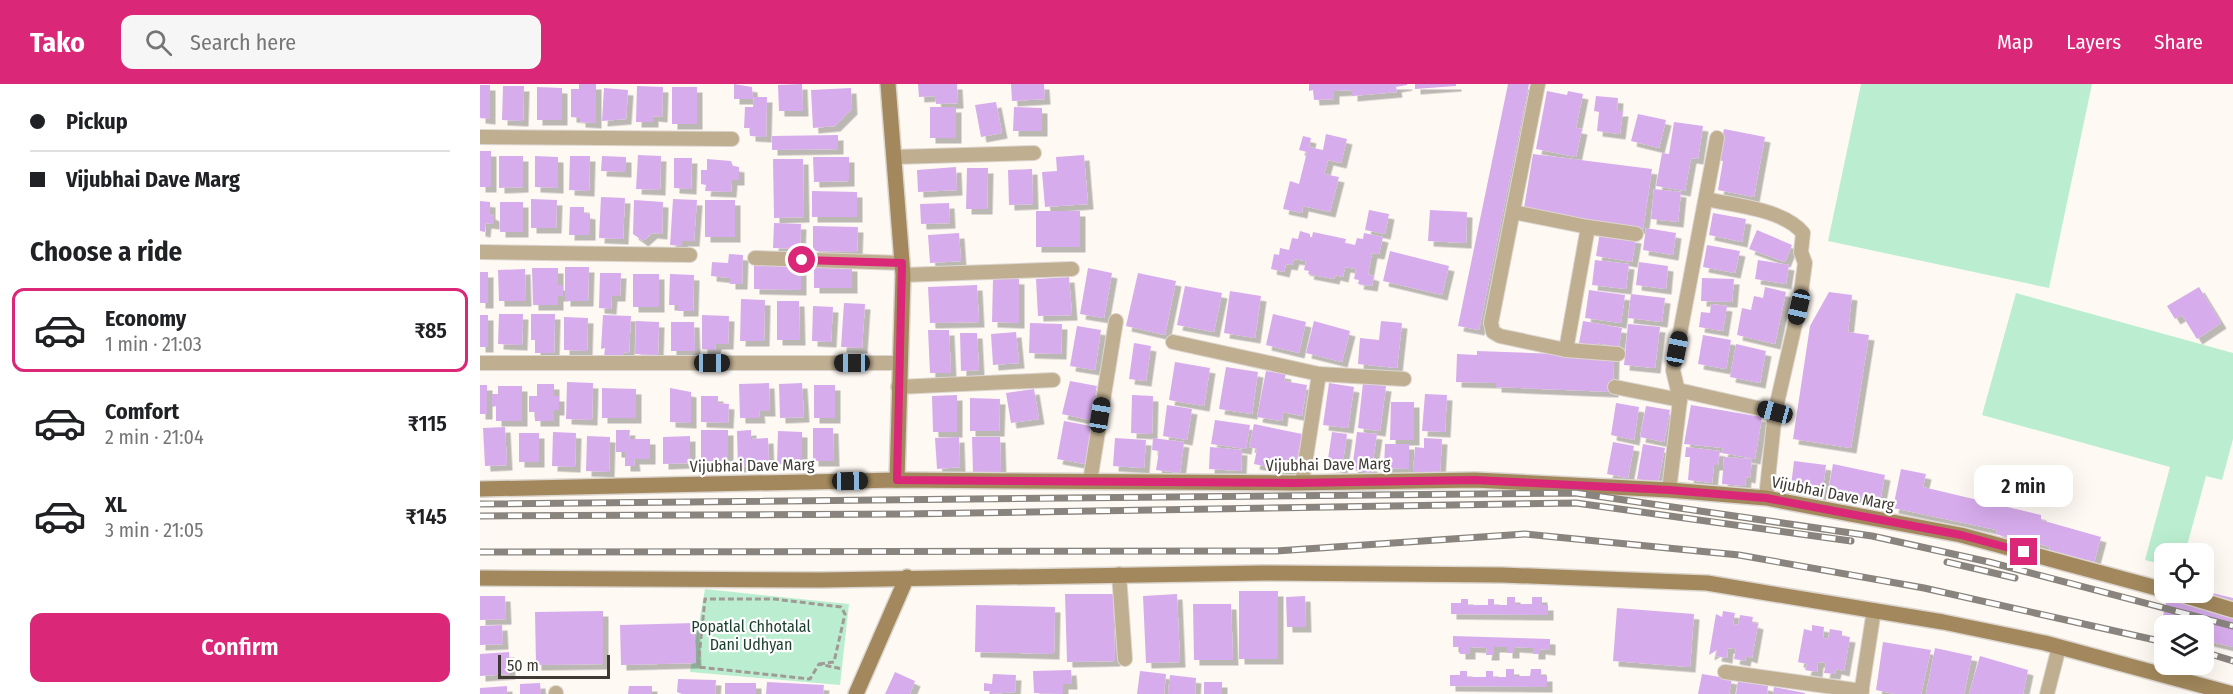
<!DOCTYPE html>
<meta charset="utf-8">
<style>
:root{--surface:#fff;--page:#f6f6f6;--text:#202124;--muted:#757577;--line:#e0e0e0;--accent:#db2777}
body{margin:0;font-family:"Fira Sans Condensed",sans-serif;background:var(--page);color:var(--text);height:100vh;display:flex;flex-direction:column;font-size:22px;white-space:nowrap}
*{box-sizing:border-box;margin:0}
p{font-size:20px;color:var(--muted)}
.icon{flex:none;width:33px;height:33px;fill:none;stroke:currentColor;stroke-width:2;stroke-linecap:round;stroke-linejoin:round}
.map{position:relative;flex:1;overflow:hidden}
.details{display:flex;flex-direction:column;background:var(--surface);width:480px}
.details>*{flex:none}
.banner{display:grid;align-content:center;height:132px;padding:0 30px;background:var(--surface)}
.tools{position:absolute;left:1674px;top:459px;display:grid;gap:12px}
.tools a{display:grid;place-items:center;width:60px;height:60px;border-radius:12px;background:var(--surface);box-shadow:0 6px 24px #0002;font-size:30px}
.scale{position:absolute;left:18px;bottom:15px;width:112px;box-sizing:border-box;padding-left:6px;border:3px solid #3e3933;border-top:0;font-size:16px;line-height:21px;white-space:nowrap;color:#3e3933;-webkit-text-stroke:4px #fff;paint-order:stroke}
.end{position:absolute;width:27px;height:27px;margin:-14px;border:8px solid #db2777;background:#fff;box-shadow:0 0 0 3px #fff}
.from{border-radius:50%}
.bubble{position:absolute;height:42px;border-radius:12px;background:var(--surface);box-shadow:0 6px 24px #0002;font-size:20px;font-weight:600;line-height:42px;text-align:center}
.car{position:absolute;width:18px;height:36px;margin:-18px -9px;border-radius:8px;box-shadow:0 0 4px 2px #0007;background:linear-gradient(#222 24%,#8ab4d8 0 40%,#222 0 76%,#8ab4d8 0 86%,#222 0)}
.banner b{display:flex;align-items:center;gap:21px;height:57px;font-size:22px}
.banner b+b{border-top:2px solid var(--line)}
.banner i{width:15px;height:15px;background:var(--text)}
ul{padding:0;list-style:none}
li{display:flex;align-items:center;gap:18px;height:84px;margin:0 12px 9px;padding:0 18px;border:3px solid transparent;border-radius:12px}
li div{flex:1}
li b{display:block;font-size:22px}
li em{font-style:normal;font-weight:600}
li.active{border-color:var(--accent)}
li>.icon{width:54px;height:54px;stroke-width:1.5}
h2{padding:0 30px;font-size:27px;line-height:72px}
.button{display:flex;gap:12px;margin-top:auto;padding:12px 30px}
.button a{flex:1;height:69px;border-radius:12px;background:var(--accent);color:#fff;font-size:24px;font-weight:600;line-height:69px;text-align:center}
header{display:flex;align-items:center;gap:36px;box-sizing:border-box;height:84px;padding:0 30px;background:var(--accent);color:#fff}
header strong{font-size:28px}
nav{display:flex;gap:33px;margin-inline-start:auto;font-size:21px}
.search{width:420px;height:54px;background:var(--page);display:flex;align-items:center;gap:15px;box-sizing:border-box;padding:0 21px;border-radius:12px;color:var(--muted);font-size:22px}
main{display:flex;flex:1;min-height:0}
.map>svg:first-child{display:block}
</style>
<header>
<strong>Tako</strong>
<div class="search"><svg class="icon" aria-label="search" viewBox="0 0 24 24"><circle cx="10" cy="10" r="6"/><path d="M15 15l6 6"/></svg>Search here</div>
<nav><a>Map</a><a>Layers</a><a>Share</a></nav>
</header>
<main>
<section class="details">
<div class="banner">
<b><i class="from"></i>Pickup</b>
<b><i></i>Vijubhai Dave Marg</b>
</div>
<h2>Choose a ride</h2>
<ul>
<li class="active"><svg class="icon" aria-label="car" viewBox="0 0 24 24"><path d="M5 17H2v-5l4-1 3-4h7l3 4 3 1v5h-3M9 17h6M6 11h13"/><circle cx="7" cy="17" r="2"/><circle cx="17" cy="17" r="2"/></svg><div><b>Economy</b><p>1 min · 21:03</p></div><em>₹85</em></li>
<li><svg class="icon" aria-label="car" viewBox="0 0 24 24"><path d="M5 17H2v-5l4-1 3-4h7l3 4 3 1v5h-3M9 17h6M6 11h13"/><circle cx="7" cy="17" r="2"/><circle cx="17" cy="17" r="2"/></svg><div><b>Comfort</b><p>2 min · 21:04</p></div><em>₹115</em></li>
<li><svg class="icon" aria-label="car" viewBox="0 0 24 24"><path d="M5 17H2v-5l4-1 3-4h7l3 4 3 1v5h-3M9 17h6M6 11h13"/><circle cx="7" cy="17" r="2"/><circle cx="17" cy="17" r="2"/></svg><div><b>XL</b><p>3 min · 21:05</p></div><em>₹145</em></li>
</ul>
<div class="button"><a>Confirm</a></div>
</section>
<div class="map">
<svg width="1753" height="610" viewBox="0 0 1753 610">
<defs>
<filter id="shadow"><feDropShadow dx="5.5" dy="5.5" stdDeviation="0" flood-color="#0004"/></filter>
</defs>
<rect width="100%" height="100%" fill="#fff9f3"/>
<g fill="#bbeed1">
<polygon points="1381,0 1612,0 1569,204 1348,157"/>
<polygon points="1536,209 1753,269 1753,355 1742,396 1726,392 1705,469 1684,470 1684,481 1665,476 1690,383 1502,331"/>
<polygon points="225,505 369,520 360,601 210,588"/>
</g>
<g fill="#d7acec" filter="url(#shadow)">
<polygon points="99,0 116,0 116,39 100,38 100,34 91,33 91,5 99,5"/>
<polygon points="254,0 272,3 273,15 254,15"/>
<polygon points="322,0 323,27 299,27 298,1"/>
<polygon points="438,0 477,0 478,19 456,20 455,12 439,13"/>
<polygon points="531,0 564,0 565,15 532,17"/>
<polygon points="829,0 927,0 927,1 916,3 917,8 872,12 872,6 854,7 854,15 834,16 833,6 829,7"/>
<polygon points="935,0 976,0 976,2 935,5"/>
<polygon points="1028,0 1049,0 999,246 978,242"/>
<polygon points="0,1 10,1 10,35 0,34"/>
<polygon points="23,2 44,2 43,37 22,36"/>
<polygon points="157,2 183,3 182,33 173,32 173,38 156,38"/>
<polygon points="57,3 82,4 82,36 57,36"/>
<rect x="192" y="3" width="25" height="37"/>
<polygon points="124,4 148,6 146,35 122,37"/>
<polygon points="371,4 372,25 355,42 333,44 331,6"/>
<polygon points="1067,7 1087,11 1088,7 1103,10 1096,44 1102,45 1096,73 1056,65"/>
<polygon points="1116,12 1138,14 1137,27 1143,27 1140,50 1117,47 1119,28 1114,27"/>
<polygon points="274,13 287,13 286,53 270,52 270,44 264,44 265,23 273,23"/>
<polygon points="516,18 522,49 501,53 495,21"/>
<rect x="450" y="23" width="26" height="31"/>
<polygon points="534,23 562,24 562,47 533,47"/>
<polygon points="1158,30 1186,36 1179,64 1151,57"/>
<polygon points="1194,38 1223,42 1218,75 1211,74 1205,107 1176,102 1182,69 1189,70"/>
<polygon points="1244,45 1285,53 1274,113 1238,106 1243,77 1237,76"/>
<polygon points="846,50 867,55 861,79 848,76 844,90 859,93 850,128 823,122 822,129 803,125 810,97 819,100 827,68 819,66 823,52 831,54 829,63 843,66"/>
<polygon points="358,51 358,65 292,66 292,52"/>
<rect x="0" y="67" width="11" height="36"/>
<polygon points="1053,70 1172,85 1163,145 1044,124"/>
<polygon points="158,71 181,72 180,106 156,105"/>
<polygon points="604,71 608,120 565,123 562,88 577,87 576,73"/>
<polygon points="19,72 43,72 43,103 19,104"/>
<polygon points="55,72 78,73 78,104 55,103"/>
<polygon points="90,72 110,72 109,107 89,106"/>
<polygon points="122,72 146,73 146,88 121,87"/>
<polygon points="333,73 369,73 369,97 334,98"/>
<polygon points="194,74 212,74 211,105 194,104"/>
<polygon points="227,75 251,77 253,82 259,83 259,96 252,96 251,108 225,107 226,101 221,100 221,86 227,86"/>
<polygon points="293,75 323,75 324,133 294,134"/>
<polygon points="476,83 477,106 438,108 437,86"/>
<polygon points="487,84 508,84 507,125 486,125"/>
<polygon points="552,85 553,120 529,121 528,86"/>
<polygon points="1174,105 1201,108 1198,138 1171,135"/>
<polygon points="332,107 377,108 377,133 332,133"/>
<polygon points="121,113 145,114 143,155 119,154"/>
<polygon points="51,115 77,116 76,144 51,144"/>
<polygon points="193,115 217,116 214,157 202,157 202,162 190,161"/>
<polygon points="154,116 183,118 182,150 172,149 163,157 153,150"/>
<rect x="225" y="116" width="30" height="37"/>
<polygon points="0,117 10,118 10,130 14,132 14,140 6,139 5,148 0,147"/>
<rect x="20" y="118" width="23" height="30"/>
<polygon points="469,119 470,139 441,140 440,120"/>
<polygon points="90,123 104,123 104,129 110,130 110,151 89,151"/>
<polygon points="889,126 909,130 905,150 885,146"/>
<polygon points="950,126 987,128 986,159 948,157"/>
<rect x="556" y="127" width="44" height="36"/>
<polygon points="1233,129 1266,135 1262,158 1229,151"/>
<polygon points="294,139 321,140 320,165 293,164"/>
<polygon points="333,142 378,143 377,168 333,167"/>
<polygon points="1166,144 1196,149 1193,171 1163,166"/>
<polygon points="1277,146 1312,161 1305,178 1269,165"/>
<polygon points="820,147 830,150 830,153 832,153 833,148 866,155 865,159 875,161 877,154 883,155 884,149 903,153 899,170 892,169 888,190 894,192 892,202 878,200 879,196 874,195 876,185 865,183 863,193 855,191 854,195 828,190 829,187 824,186 826,177 814,175 812,181 806,180 804,188 791,185 794,170 799,171 800,164 809,166 812,154 818,155"/>
<polygon points="1120,148 1156,154 1152,178 1116,172"/>
<polygon points="479,149 481,177 450,179 448,151"/>
<polygon points="1227,161 1260,167 1255,189 1223,183"/>
<polygon points="910,167 969,182 962,211 903,197"/>
<polygon points="249,170 263,171 262,200 250,200 250,194 231,192 232,178 248,179"/>
<polygon points="1115,176 1149,180 1146,205 1112,201"/>
<polygon points="1278,176 1309,181 1306,200 1275,195"/>
<polygon points="274,178 321,178 321,206 274,205"/>
<polygon points="1159,178 1188,182 1186,205 1156,201"/>
<polygon points="334,181 372,182 372,204 334,204"/>
<polygon points="85,183 109,183 108,217 85,217"/>
<polygon points="52,184 78,184 78,201 83,201 83,212 78,212 78,221 53,221"/>
<polygon points="608,184 632,189 624,234 600,230"/>
<polygon points="45,185 46,217 19,217 18,186"/>
<rect x="0" y="188" width="8" height="31"/>
<polygon points="120,189 141,189 140,212 132,212 131,225 119,224"/>
<polygon points="658,189 696,197 685,251 646,242"/>
<rect x="153" y="190" width="26" height="33"/>
<polygon points="190,190 214,191 213,227 198,227 198,221 189,221"/>
<polygon points="589,193 592,231 558,232 556,195"/>
<polygon points="513,194 539,195 539,239 512,238"/>
<polygon points="1222,194 1254,195 1252,218 1221,217"/>
<polygon points="497,201 499,238 450,239 448,203"/>
<polygon points="705,202 742,209 734,248 697,241"/>
<polygon points="1285,203 1306,208 1295,260 1257,251 1262,224 1271,226 1274,212 1283,214"/>
<polygon points="1719,203 1741,239 1717,255 1702,231 1695,235 1687,222"/>
<polygon points="1109,206 1145,211 1141,239 1105,234"/>
<polygon points="750,207 781,212 775,254 744,249"/>
<polygon points="1349,208 1372,211 1368,248 1389,251 1371,364 1313,355 1330,242"/>
<polygon points="1151,210 1185,214 1182,238 1148,234"/>
<polygon points="261,215 285,216 284,257 260,257"/>
<polygon points="297,217 319,217 320,256 297,256"/>
<polygon points="364,219 385,220 382,264 361,263"/>
<polygon points="1231,220 1247,222 1243,247 1219,243 1221,228 1230,229"/>
<polygon points="333,222 353,223 351,258 332,257"/>
<polygon points="19,230 43,230 42,261 18,260"/>
<polygon points="51,230 75,230 74,269 55,269 55,256 51,256"/>
<polygon points="793,230 826,238 819,269 786,261"/>
<rect x="0" y="231" width="8" height="32"/>
<polygon points="123,231 151,232 149,269 143,268 142,274 124,273 125,264 121,265"/>
<polygon points="222,231 249,232 248,260 236,260 235,266 222,265"/>
<polygon points="84,233 108,234 107,267 84,266"/>
<polygon points="156,237 179,238 178,271 155,270"/>
<polygon points="834,237 870,247 862,278 826,269"/>
<polygon points="901,237 922,239 917,284 878,280 880,254 899,256"/>
<polygon points="1103,237 1142,244 1139,263 1117,259 1116,266 1105,264 1104,260 1099,259"/>
<polygon points="191,238 214,238 215,267 191,267"/>
<polygon points="550,239 582,240 581,270 549,269"/>
<polygon points="1148,240 1180,243 1175,284 1144,281"/>
<polygon points="597,242 621,246 615,286 590,282"/>
<polygon points="448,246 469,246 471,289 450,289"/>
<polygon points="536,248 539,279 513,281 511,250"/>
<polygon points="480,249 497,249 499,286 481,287"/>
<polygon points="1223,251 1251,256 1246,285 1218,280"/>
<polygon points="654,259 671,262 666,297 649,295"/>
<polygon points="1256,260 1286,267 1280,299 1250,293"/>
<polygon points="997,267 1134,272 1133,308 1016,303 1016,299 976,298 977,270 997,271"/>
<polygon points="695,278 730,284 724,322 689,316"/>
<polygon points="746,283 778,288 772,330 739,325"/>
<polygon points="786,287 806,290 804,297 827,301 822,332 803,328 802,337 777,333"/>
<polygon points="590,297 617,302 610,336 582,330"/>
<polygon points="87,298 113,299 112,336 86,335"/>
<polygon points="289,299 290,327 279,327 280,334 260,334 259,300"/>
<polygon points="322,299 324,333 300,334 299,300"/>
<polygon points="849,299 874,303 868,344 843,341"/>
<polygon points="883,299 906,302 900,347 878,344"/>
<polygon points="57,300 74,300 74,312 79,312 79,326 74,326 74,337 55,337 55,328 49,328 49,312 57,312"/>
<rect x="0" y="301" width="7" height="29"/>
<rect x="334" y="301" width="21" height="33"/>
<polygon points="18,302 42,302 42,337 16,337 16,322 12,323 12,310 18,310"/>
<polygon points="122,304 156,305 156,334 122,334"/>
<polygon points="190,304 211,308 211,339 190,338"/>
<polygon points="554,305 559,335 531,339 526,309"/>
<polygon points="945,310 967,311 965,348 942,347"/>
<polygon points="477,311 477,348 453,348 452,312"/>
<polygon points="652,311 673,312 672,350 651,349"/>
<polygon points="221,312 238,312 238,319 249,320 248,339 221,338"/>
<polygon points="490,314 520,315 519,347 490,347"/>
<polygon points="911,318 934,318 934,356 910,356"/>
<polygon points="1136,319 1159,323 1154,356 1131,351"/>
<polygon points="687,321 712,325 707,356 683,352"/>
<polygon points="1211,321 1282,333 1275,375 1242,369 1243,364 1204,360"/>
<polygon points="1166,322 1190,326 1184,358 1160,353"/>
<polygon points="735,336 770,341 766,365 731,360"/>
<polygon points="584,337 611,342 605,380 577,375"/>
<polygon points="774,340 822,350 814,388 774,380 777,365 769,363"/>
<polygon points="25,343 27,381 5,382 3,344"/>
<polygon points="333,344 353,344 354,377 333,377"/>
<polygon points="136,346 150,346 149,355 170,355 170,375 154,375 155,382 145,382 145,368 136,368"/>
<rect x="221" y="346" width="27" height="34"/>
<polygon points="271,346 271,355 288,354 289,381 258,383 257,347"/>
<polygon points="298,347 322,348 322,381 297,380"/>
<polygon points="73,348 96,349 95,383 72,382"/>
<polygon points="852,348 867,350 862,384 847,382"/>
<polygon points="877,348 897,350 891,389 872,386"/>
<rect x="39" y="349" width="20" height="29"/>
<polygon points="107,352 130,353 129,388 106,387"/>
<polygon points="210,352 210,379 183,380 183,353"/>
<polygon points="479,353 480,383 457,385 455,354"/>
<polygon points="492,353 520,353 521,389 493,390"/>
<polygon points="635,354 666,356 664,384 633,382"/>
<polygon points="673,354 704,358 700,389 676,386 679,367 672,366"/>
<polygon points="944,354 962,355 960,389 933,388 935,363 944,364"/>
<polygon points="1133,358 1154,362 1148,394 1127,390"/>
<polygon points="905,360 929,360 929,385 904,384"/>
<polygon points="1163,360 1185,364 1178,399 1157,395"/>
<polygon points="730,363 762,366 761,387 729,385"/>
<polygon points="1206,363 1240,367 1238,381 1234,381 1232,399 1208,396 1210,373 1205,373"/>
<polygon points="1244,373 1272,375 1270,394 1266,393 1265,402 1242,400"/>
<polygon points="1314,377 1346,381 1342,411 1326,409 1327,404 1311,402"/>
<polygon points="1353,380 1405,391 1400,418 1348,408"/>
<polygon points="1421,385 1446,390 1443,403 1561,431 1561,436 1621,453 1614,479 1569,467 1570,463 1555,459 1554,462 1516,450 1517,446 1413,424"/>
<rect x="759" y="507" width="39" height="68"/>
<polygon points="1724,507 1753,514 1753,563 1724,556 1724,542 1684,542 1684,545 1680,544 1689,508"/>
<polygon points="585,510 633,510 635,577 587,578"/>
<polygon points="697,510 700,578 666,579 663,512"/>
<polygon points="0,512 25,512 26,535 0,536"/>
<polygon points="825,512 826,543 807,543 806,513"/>
<polygon points="1027,513 1035,513 1035,520 1052,520 1052,513 1062,513 1062,521 1068,521 1068,531 971,530 971,519 981,519 981,515 988,515 988,521 1008,521 1008,515 1014,515 1014,521 1027,521"/>
<polygon points="713,520 751,520 753,576 714,576"/>
<polygon points="496,521 575,523 574,570 495,568"/>
<polygon points="1137,524 1214,530 1210,583 1133,577"/>
<polygon points="123,527 123,580 56,581 55,528"/>
<polygon points="1243,527 1255,529 1253,540 1258,541 1260,531 1273,533 1272,538 1278,540 1272,574 1266,572 1265,577 1254,575 1256,565 1248,564 1247,574 1236,572 1237,566 1229,571 1236,530 1242,533"/>
<polygon points="214,539 216,579 141,581 140,541"/>
<polygon points="22,541 23,560 0,561 0,542"/>
<polygon points="1332,541 1344,543 1343,554 1348,555 1350,545 1362,547 1362,552 1370,553 1364,587 1356,585 1355,590 1344,589 1346,579 1338,578 1337,588 1325,586 1327,580 1318,578 1324,545 1332,547"/>
<polygon points="973,552 1070,555 1070,566 1060,565 1060,570 1053,570 1053,564 1034,563 1034,569 1027,569 1027,563 1014,563 1014,571 1006,571 1007,564 990,563 990,570 980,570 980,563 973,563"/>
<polygon points="1403,558 1451,566 1441,610 1415,610 1396,606"/>
<polygon points="1455,564 1492,572 1484,610 1446,610"/>
<polygon points="29,568 30,590 0,592 0,570"/>
<polygon points="1500,572 1548,586 1543,610 1489,610"/>
<polygon points="1026,585 1034,585 1034,592 1050,592 1051,585 1061,585 1061,592 1067,592 1067,603 970,602 970,591 980,591 980,587 987,587 987,593 1006,593 1006,587 1013,587 1013,593 1026,593"/>
<polygon points="591,586 592,600 583,600 583,610 554,609 553,587"/>
<polygon points="660,587 686,590 684,610 657,610"/>
<polygon points="415,588 435,597 430,610 405,610"/>
<polygon points="513,590 536,591 535,608 510,610 510,607 504,607 504,599 512,600"/>
<polygon points="1222,590 1252,595 1249,610 1218,610"/>
<polygon points="690,591 716,594 715,610 688,610"/>
<polygon points="198,595 236,596 235,610 202,610 197,608"/>
<polygon points="1258,597 1288,602 1287,610 1256,610"/>
<polygon points="287,598 344,601 343,610 286,610"/>
<rect x="724" y="598" width="18" height="12"/>
<polygon points="60,599 61,610 40,610 40,600"/>
<rect x="245" y="599" width="31" height="11"/>
<polygon points="27,602 27,610 0,610 0,604"/>
<polygon points="149,602 172,602 172,610 148,610"/>
<polygon points="1294,603 1325,609 1325,610 1293,610"/>
</g>
<g fill="none" stroke-linecap="round" stroke-linejoin="round">
<g stroke="#dcd6d0" stroke-width="16">
<g id="street">
<polyline points="0,53 252,55"/>
<polyline points="414,73 554,69"/>
<path d="M1226,115C1256,122 1303,125 1323,149L1321,168L1325,179L1319,223L1295,328L1286,414"/>
<polyline points="1033,128 1108,143 1086,266 1020,252 1013,248 1011,239 1058,0"/>
<polyline points="1108,143 1156,150"/>
<polyline points="0,168 210,171"/>
<polyline points="275,174 422,179"/>
<polyline points="423,191 592,185"/>
<polyline points="693,258 839,290 924,295"/>
<polyline points="1086,266 1138,270"/>
<polyline points="0,279 420,279"/>
<polyline points="418,303 573,296"/>
<polyline points="1135,303 1200,316"/>
<polyline points="1198,306 1295,328"/>
<polyline points="610,397 636,237"/>
<polyline points="822,399 839,290"/>
<polyline points="1189,406 1200,316 1193,286 1237,54"/>
<polyline points="639,490 645,575"/>
<polyline points="1245,588 1382,607"/>
<polyline points="76,609 76,610"/>
<polyline points="1381,610 1394,526"/>
<polyline points="1567,610 1579,563"/>
</g>
</g>
<g stroke="#dcd6d0" stroke-width="18">
<g id="secondary">
<polyline points="408,0 423,191 417,396"/>
<polyline points="0,405 417,396 814,399 995,396 1189,406 1286,414 1481,451 1684,506"/>
<polyline points="0,494 341,496 782,489 1022,491 1227,499 1463,538 1565,559 1753,610"/>
<polyline points="1693,508 1753,526"/>
<polyline points="376,610 427,493"/>
</g>
</g>
<polyline stroke="#a09a94" stroke-width="3" stroke-dasharray="6 3" stroke-linecap="butt" points="339,580 354,578 365,530 361,523 294,515 225,515 218,583 330,595 339,580 362,585"/>
<use href="#street" stroke="#bfae90" stroke-width="14"/>
<use href="#secondary" stroke="#a2885c" stroke-width="15"/>
<g stroke="#89847e" stroke-width="7">
<g id="rail">
<polyline points="0,420 1096,409 1392,452 1509,478 1753,542"/>
<polyline points="0,432 425,430 1096,419 1371,457"/>
<polyline points="0,468 796,467 1045,450 1259,471 1444,504 1684,558"/>
<polyline points="1467,478 1535,494"/>
<polyline points="1724,568 1753,577"/>
</g>
</g>
<use href="#rail" stroke="#fff" stroke-width="4.5" stroke-dasharray="14" stroke-linecap="butt"/>
</g>
<g fill="none" stroke-linecap="round" stroke-linejoin="round">
<polyline stroke="#db2777" stroke-width="8" points="322,176 422,179 417,396 814,399 995,396 1189,406 1286,414 1481,451 1544,468"/>
</g>
<g text-anchor="middle" stroke-width="4.5" stroke-linejoin="round" paint-order="stroke">
<g font-size="16" fill="#3e3933" stroke="#fff">
<text transform="translate(848 380) rotate(-1)" y="6">Vijubhai Dave Marg</text>
<text transform="translate(272 381) rotate(-1)" y="6">Vijubhai Dave Marg</text>
<text transform="translate(1353 409) rotate(11)" y="6">Vijubhai Dave Marg</text>
</g>
<g font-size="16" fill="#1b3f2d" stroke="#fff">
<text x="271" y="548">Popatlal Chhotalal<tspan x="271" dy="18">Dani Udhyan</tspan></text>
</g>
</g>
</svg>
<div class="tools">
<a><svg class="icon" aria-label="locate" viewBox="0 0 24 24"><circle cx="12" cy="12" r="6"/><path d="M12 2v4M12 18v4M2 12h4M18 12h4"/></svg></a>
<a><svg class="icon" aria-label="layers" viewBox="0 0 24 24"><path d="M12 4l9 5-9 5-9-5zM3 14l9 5 9-5"/></svg></a>
</div>
<div class="scale">50 m</div>
<i class="end from" style="left:322px;top:176px"></i>
<i class="end" style="left:1544px;top:468px"></i>
<div class="bubble" style="left:1494px;top:381px;width:99px">2 min</div>
<i class="car" style="left:1319px;top:223px;rotate:193deg"></i>
<i class="car" style="left:1197px;top:265px;rotate:11deg"></i>
<i class="car" style="left:232px;top:279px;rotate:90deg"></i>
<i class="car" style="left:372px;top:279px;rotate:270deg"></i>
<i class="car" style="left:1295px;top:328px;rotate:285deg"></i>
<i class="car" style="left:620px;top:331px;rotate:9deg"></i>
<i class="car" style="left:370px;top:397px;rotate:89deg"></i>
</div>
</main>
